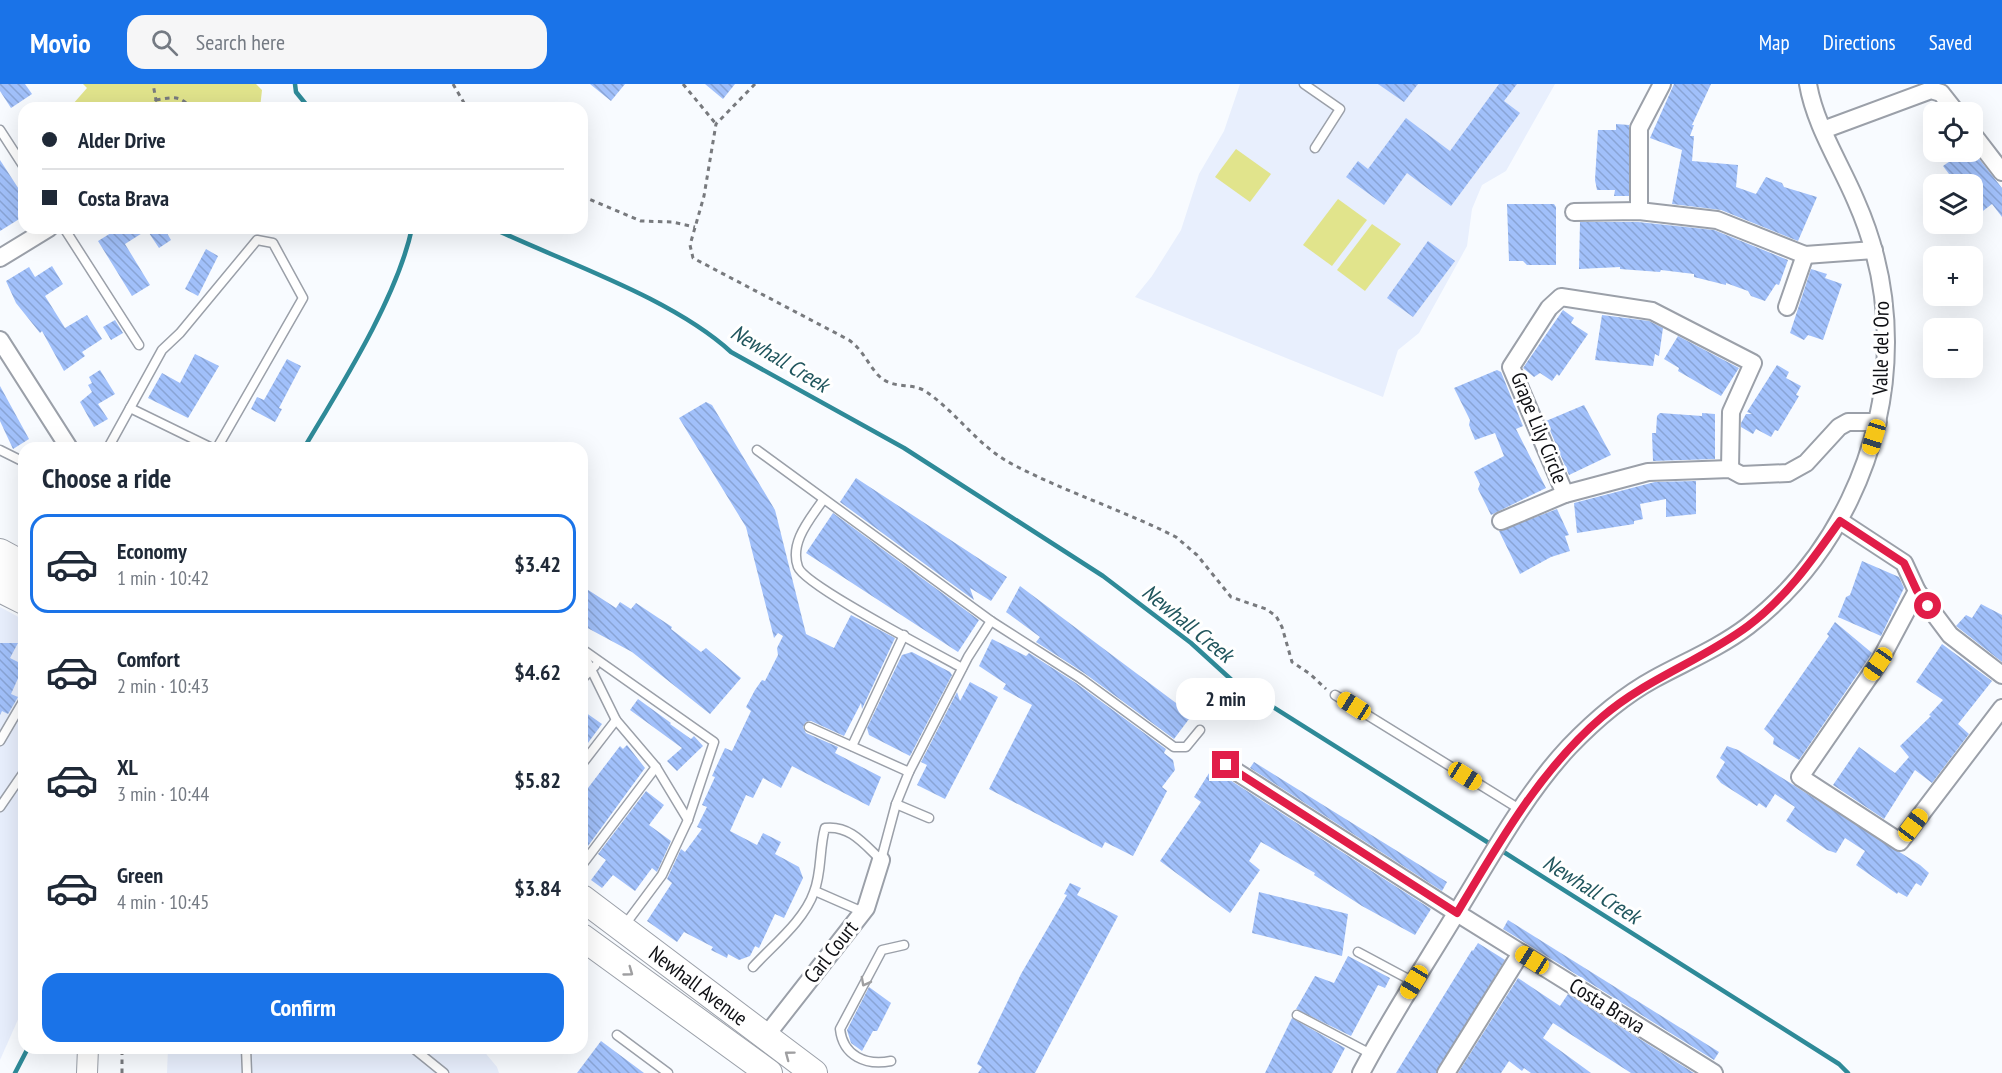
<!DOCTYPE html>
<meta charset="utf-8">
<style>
:root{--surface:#fff;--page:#f6f6f7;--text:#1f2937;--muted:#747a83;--line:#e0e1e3;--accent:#1a73e8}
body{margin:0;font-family:"PT Sans Narrow",sans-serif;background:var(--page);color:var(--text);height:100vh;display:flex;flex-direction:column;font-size:22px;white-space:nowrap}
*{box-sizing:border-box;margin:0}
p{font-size:20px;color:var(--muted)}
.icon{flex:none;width:33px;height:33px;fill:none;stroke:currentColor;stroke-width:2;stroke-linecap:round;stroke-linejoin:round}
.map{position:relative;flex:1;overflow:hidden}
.sheet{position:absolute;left:18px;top:358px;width:570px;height:612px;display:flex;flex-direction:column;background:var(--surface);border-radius:18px;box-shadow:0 6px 24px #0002}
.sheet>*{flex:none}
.guide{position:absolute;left:18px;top:18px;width:570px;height:132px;border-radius:18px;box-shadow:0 6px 24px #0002;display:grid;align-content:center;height:132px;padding:0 24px;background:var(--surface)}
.fabs{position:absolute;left:1923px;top:18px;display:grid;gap:12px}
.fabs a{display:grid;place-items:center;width:60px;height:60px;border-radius:12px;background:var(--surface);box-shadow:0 6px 24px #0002;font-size:30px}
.end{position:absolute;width:27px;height:27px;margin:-14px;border:8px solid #e11d48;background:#fff;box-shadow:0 0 0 3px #fff}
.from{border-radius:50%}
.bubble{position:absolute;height:42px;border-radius:18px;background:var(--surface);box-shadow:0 6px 24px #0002;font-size:20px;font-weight:700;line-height:42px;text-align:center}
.car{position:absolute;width:18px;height:36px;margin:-18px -9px;border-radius:8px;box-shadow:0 0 4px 2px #0007;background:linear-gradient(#f5c518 24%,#345 0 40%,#f5c518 0 76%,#345 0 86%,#f5c518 0)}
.guide b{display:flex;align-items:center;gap:21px;height:57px;font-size:22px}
.guide b+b{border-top:2px solid var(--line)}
.guide i{width:15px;height:15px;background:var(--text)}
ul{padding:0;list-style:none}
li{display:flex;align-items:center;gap:18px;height:99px;margin:0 12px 9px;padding:0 12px;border:3px solid transparent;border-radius:18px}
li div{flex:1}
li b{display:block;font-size:22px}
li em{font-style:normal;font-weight:700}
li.current{border-color:var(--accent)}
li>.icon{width:54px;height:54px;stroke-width:1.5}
h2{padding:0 24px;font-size:27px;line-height:72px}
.button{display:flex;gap:12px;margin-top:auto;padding:12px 24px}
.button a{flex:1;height:69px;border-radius:18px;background:var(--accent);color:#fff;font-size:24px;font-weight:700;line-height:69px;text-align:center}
header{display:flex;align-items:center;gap:36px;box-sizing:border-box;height:84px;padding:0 30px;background:var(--accent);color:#fff}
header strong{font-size:28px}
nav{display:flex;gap:33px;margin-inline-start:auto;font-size:21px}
.search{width:420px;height:54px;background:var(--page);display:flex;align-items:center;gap:15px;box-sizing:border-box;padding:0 21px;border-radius:18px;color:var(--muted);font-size:22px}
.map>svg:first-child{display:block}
</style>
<header>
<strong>Movio</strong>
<div class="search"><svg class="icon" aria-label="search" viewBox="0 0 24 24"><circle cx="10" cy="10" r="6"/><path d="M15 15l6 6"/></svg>Search here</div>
<nav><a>Map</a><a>Directions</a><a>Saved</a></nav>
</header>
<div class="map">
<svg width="2002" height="989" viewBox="0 0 2002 989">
<defs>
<pattern id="building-back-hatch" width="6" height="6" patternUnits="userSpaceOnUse" patternTransform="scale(1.5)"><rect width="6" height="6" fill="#a1c0fa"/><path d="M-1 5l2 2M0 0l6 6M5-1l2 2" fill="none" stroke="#89a4d5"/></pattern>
</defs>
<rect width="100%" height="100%" fill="#f8fbff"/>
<g fill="#e8effd">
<polygon points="1240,0 1555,0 1506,87 1482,101 1472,125 1467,162 1419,249 1398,266 1383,313 1135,213 1152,192 1181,146 1199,90 1224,47"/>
<polygon points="0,523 24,536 24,922 0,976"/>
<polygon points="168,964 482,965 497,983 499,989 167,989"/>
</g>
<g fill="#e1e48c">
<polygon points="83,0 256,0 262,6 260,24 79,24 73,20 87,4"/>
<polygon points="1236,65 1271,90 1250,118 1215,93"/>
<polygon points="1338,115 1367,136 1332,182 1303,161"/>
<polygon points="1372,140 1401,160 1365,207 1337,186"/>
</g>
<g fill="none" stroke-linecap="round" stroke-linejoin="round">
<g stroke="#2e8a98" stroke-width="4.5">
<polyline points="295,0 296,8 309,24"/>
<path d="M492,144C566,179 672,214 731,268L904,364L1103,492L1191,559L1235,599L1492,761"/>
<path d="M304,364C341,302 397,214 412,144"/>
<polyline points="1499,765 1839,980 1848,989"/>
<polyline points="15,989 28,964"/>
</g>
</g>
<g fill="url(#building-back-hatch)">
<polygon points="0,0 25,0 32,10 11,24 0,7"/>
<polygon points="590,0 625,0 611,17"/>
<polygon points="705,0 735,0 723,15"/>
<polygon points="1378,0 1418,0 1404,18"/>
<polygon points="1499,0 1517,0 1504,17 1520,29 1451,122 1407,89 1384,121 1346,93 1358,77 1368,85 1406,34 1450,67"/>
<polygon points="1674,0 1711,0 1692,41 1694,41 1690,52 1694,52 1692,77 1738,81 1736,103 1756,110 1766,93 1782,99 1784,103 1817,113 1798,157 1721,126 1672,120 1682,66 1650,54"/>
<polygon points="1616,40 1629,41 1629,112 1614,112 1615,106 1597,106 1595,96 1598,46 1616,46"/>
<polygon points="1973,67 2002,104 2002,133 1992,120 1979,130 1972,121 1972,100 1954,100 1947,91 1949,90 1943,82 1963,68"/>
<polygon points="0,76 24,113 24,132 0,147"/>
<polygon points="1507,120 1554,120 1556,123 1556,181 1527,181 1523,177 1509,177"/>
<polygon points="1580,138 1638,138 1714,146 1788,176 1779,201 1776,200 1765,217 1751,212 1748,207 1726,199 1726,201 1694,193 1694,190 1661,186 1660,188 1620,185 1620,183 1579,185"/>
<polygon points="119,144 164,144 171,156 159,164 147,146 125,160 150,201 132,212 98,157"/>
<polygon points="1428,157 1455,177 1413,233 1387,214"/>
<polygon points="206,165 218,172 198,212 185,205"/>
<polygon points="52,182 63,200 45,212 65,244 87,231 102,255 82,268 85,272 64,287 42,247 40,249 16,219 6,197 29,183 35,193"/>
<polygon points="1811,185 1827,190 1825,194 1842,200 1823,256 1808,251 1804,256 1790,249"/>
<polygon points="1563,226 1574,234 1571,239 1588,250 1559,292 1557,290 1552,297 1540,289 1534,293 1523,284"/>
<polygon points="1602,231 1649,237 1663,244 1659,272 1655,270 1653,282 1595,276"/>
<polygon points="115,236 123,249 111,256 103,243"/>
<polygon points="1678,252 1739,284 1721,312 1678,287 1679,284 1664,275"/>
<polygon points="195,270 219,282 188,334 148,314 162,289 180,299"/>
<polygon points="287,275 301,282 279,324 282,325 275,338 251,325 257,313 264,316"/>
<polygon points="1777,281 1789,288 1786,294 1801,302 1796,311 1799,312 1778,347 1775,346 1771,353 1756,345 1753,350 1741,343 1741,339 1746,330 1752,330 1747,328"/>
<polygon points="100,286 115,310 98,320 108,335 94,343 80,318 92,308 88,301 92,299 89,293"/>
<polygon points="1497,286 1501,288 1523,342 1516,345 1546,404 1491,431 1478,405 1480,400 1474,388 1504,372 1495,349 1475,356 1469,341 1470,336 1454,304"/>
<polygon points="0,302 29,355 13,365 0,337"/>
<polygon points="706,318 712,321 775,426 806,550 834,564 851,531 895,554 862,625 861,619 844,652 811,637 806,638 803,643 806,649 838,663 835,669 881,693 869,722 792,682 781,704 763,694 753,714 746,711 730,747 757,761 763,749 781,758 775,770 799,783 803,794 784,834 775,830 759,864 755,862 750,872 739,876 728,870 727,874 711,866 713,863 684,848 677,858 647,837 672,799 667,795 681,765 685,768 702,745 697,743 707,723 702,721 715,693 712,692 725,664 732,667 751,627 746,623 755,606 762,596 765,597 778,571 777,564 783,552 778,549 774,554 746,443 679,334"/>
<polygon points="1584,321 1611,371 1569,391 1546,337"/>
<polygon points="1660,329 1702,332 1702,329 1715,330 1715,375 1653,377 1652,349 1656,349 1657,332"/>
<polygon points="856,394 1007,493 991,517 970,504 974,516 840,418"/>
<polygon points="1696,397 1696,430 1666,433 1666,415 1640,420 1643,435 1634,437 1634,440 1577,449 1574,419 1655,398"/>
<polygon points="1557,425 1569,451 1565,452 1570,467 1551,473 1520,490 1499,447"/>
<polygon points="833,429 979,536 958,568 806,469"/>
<polygon points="1862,477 1899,493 1904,504 1881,552 1838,533 1846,513 1850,511"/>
<polygon points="582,502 616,524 620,518 631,525 636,519 672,543 671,545 701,568 706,564 741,594 710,630 632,568 582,541"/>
<polygon points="1020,502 1192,631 1174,655 1084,589 1036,558 1040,553 1006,528"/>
<polygon points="1981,520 2002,531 2002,578 1956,542 1966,531 1972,534"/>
<polygon points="1835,538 1872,569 1799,676 1773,660 1774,654 1764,645 1829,552 1827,550"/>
<polygon points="992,555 1026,572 1029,569 1076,599 1166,665 1164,669 1173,676 1175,686 1162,703 1167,707 1133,772 1105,758 1102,764 989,705 1032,621 1003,605 1006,600 979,582"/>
<polygon points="0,559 18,559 10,574 24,581 11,610 18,613 8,630 2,627 0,631"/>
<polygon points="1942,560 1992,597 1958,640 1969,650 1932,699 1915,686 1884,735 1833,701 1859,663 1895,689 1909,673 1900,662 1931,632 1929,631 1943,616 1916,598"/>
<polygon points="912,568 950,588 952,591 910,672 869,651 867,644 902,571"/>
<polygon points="970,598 998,613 945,715 917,701 927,681 921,678 957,608 960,617"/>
<polygon points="638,615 671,639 670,640 691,655 694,652 703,662 677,687 667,677 682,664 630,626"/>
<polygon points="582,626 602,640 582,667"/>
<polygon points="627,661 645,684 588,762 582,757 582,699 588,704 620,662 623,665"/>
<polygon points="1727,662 1738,666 1920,781 1929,789 1921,802 1916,799 1907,813 1898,808 1897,810 1856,781 1865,767 1845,754 1836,769 1827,766 1786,737 1795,723 1775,710 1766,724 1759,719 1757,722 1721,699 1716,693 1725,678 1720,674"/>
<polygon points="1254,678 1447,798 1442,807 1250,684"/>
<polygon points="1211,686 1219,689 1431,825 1415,851 1362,822 1314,791 1315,789 1261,758 1249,777 1260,786 1230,829 1160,777 1201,718 1194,713"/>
<polygon points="646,707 664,721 649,741 671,757 657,788 652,784 635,807 613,791 602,804 591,796 606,776 598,770"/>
<polygon points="1070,799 1081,804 1077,811 1118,832 1035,989 978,989 982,983 977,980 1021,890 1067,811 1064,810"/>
<polygon points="1259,808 1348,830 1342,872 1252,849"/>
<polygon points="1508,836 1719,968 1714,976 1503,845"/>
<polygon points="1478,859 1505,876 1436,989 1396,989 1472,866 1473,867"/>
<polygon points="1348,872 1390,894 1385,904 1378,901 1351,952 1296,925 1315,892 1334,899"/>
<polygon points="1518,894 1560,922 1568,910 1694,989 1631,989 1553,939 1543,954 1591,989 1531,989 1524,984 1522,987 1509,977 1501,989 1458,989"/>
<polygon points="869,903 891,919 877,947 873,947 862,967 851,959 847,946"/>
<polygon points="1292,934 1345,964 1332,989 1265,989"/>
<polygon points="601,957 644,989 577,989"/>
</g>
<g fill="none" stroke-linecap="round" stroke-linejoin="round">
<g stroke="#9ba0a9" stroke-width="11">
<g id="service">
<polyline points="1304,0 1340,25 1315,64"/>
<polyline points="0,46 24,83"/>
<polyline points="64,144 139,261"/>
<polyline points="130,324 212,364"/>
<polyline points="108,364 162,266 180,249 257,156 273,159 303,214 217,364"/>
<polyline points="0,366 24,378"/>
<polyline points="757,366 991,537"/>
<path d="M823,416C811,434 789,458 798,483C805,502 936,569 962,584"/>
<polyline points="582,565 714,658 688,736 662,791 624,842"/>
<polyline points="582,567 616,636 656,683 688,736"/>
<polyline points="582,595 595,582"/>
<polyline points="1335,611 1521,726"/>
<polyline points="809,643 909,688 968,573 991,537 1080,594 1174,663 1186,663 1200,646"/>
<polyline points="0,657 24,616"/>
<polyline points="852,662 904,551"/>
<polyline points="582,680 616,636"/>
<polyline points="896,720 929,734"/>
<polyline points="0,723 24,688"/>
<polyline points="582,781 656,683"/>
<polyline points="815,807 863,828"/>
<polyline points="1358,868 1414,898"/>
<path d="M753,883C773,861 804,837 814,808C822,788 819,765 825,744C850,741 864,760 881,776L896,720L909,688"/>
<polyline points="1297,931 1371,970"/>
<polyline points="617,951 668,989"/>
<polyline points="246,964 247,989"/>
<polyline points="413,964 444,989"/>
<path d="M891,977C866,982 843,972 840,945L882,866L904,861"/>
</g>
</g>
<g stroke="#9ba0a9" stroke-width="20">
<g id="minor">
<polyline points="1823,46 1931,6 1941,9 1956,28"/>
<polyline points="1972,49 2002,88"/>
<polyline points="1639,127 1639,44 1662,0"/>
<polyline points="1574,128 1639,127 1717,136 1805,171 1874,166"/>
<polyline points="0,174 49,144"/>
<polyline points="1787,223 1805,171"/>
<polyline points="0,256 69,364"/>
<polyline points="1565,410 1511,283 1549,224 1561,213 1652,227 1753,279 1731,328 1730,385"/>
<polyline points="1501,437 1565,410 1648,388 1730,385 1741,391 1788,389 1806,379 1839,343 1848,338 1878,338"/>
<polyline points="1840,437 1904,479 1917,507 1950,551 2002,591"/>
<polyline points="0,488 11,494 24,491"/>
<polyline points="1917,507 1878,580 1800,693 1900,758 2002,624"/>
<polyline points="1226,681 1457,829 1714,989"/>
<polyline points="765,953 866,824 881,776"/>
<path d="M1361,989C1390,934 1425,881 1457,828C1490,774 1525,710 1569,663C1593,638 1623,612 1654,595C1685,578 1719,564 1748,542C1835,475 1886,367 1886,258C1886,209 1876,162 1856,117C1840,79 1815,41 1808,0"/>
<polyline points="1446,989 1521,869"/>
</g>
</g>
<g stroke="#9ba0a9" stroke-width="22">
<polyline id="tertiary" points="87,989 88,964"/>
</g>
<g stroke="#9ba0a9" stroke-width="28">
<g id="primary">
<polyline points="0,468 24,481"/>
<polyline points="0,505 24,517"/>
<polyline points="582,814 814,989"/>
<polyline points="582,853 769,989"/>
</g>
</g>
<g stroke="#787a7e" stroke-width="3" stroke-dasharray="4.5 4.5" stroke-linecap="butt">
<polyline points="453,0 467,24"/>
<polyline points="683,0 716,40"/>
<path d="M755,0L716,40L704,112L690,161L693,174L849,256C863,266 867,279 878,291C893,307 913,297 928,309C958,330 979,363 1012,380C1065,408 1123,426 1176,453L1197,471L1231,513L1266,525L1276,532L1282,543L1292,578L1310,590L1326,605"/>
<path d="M156,16C173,13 180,11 191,24"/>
<polyline points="149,24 156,16 153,0"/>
<polyline points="582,112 641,137 672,138 695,143"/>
<polyline points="122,989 122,964"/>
</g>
<use href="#service" stroke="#fff" stroke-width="8"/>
<use href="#minor" stroke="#fff" stroke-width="16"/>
<use href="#tertiary" stroke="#fff" stroke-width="20"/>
<use href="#primary" stroke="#fff" stroke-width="26"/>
</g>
<defs><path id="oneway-chevron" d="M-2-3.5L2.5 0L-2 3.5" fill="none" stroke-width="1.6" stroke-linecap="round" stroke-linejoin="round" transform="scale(1.5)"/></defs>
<g stroke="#9f9fa1">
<use href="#oneway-chevron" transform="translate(629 888) rotate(36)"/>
<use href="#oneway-chevron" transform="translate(865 898) rotate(118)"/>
<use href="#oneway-chevron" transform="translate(789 971) rotate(-143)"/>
</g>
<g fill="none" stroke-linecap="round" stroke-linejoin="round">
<path stroke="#e11d48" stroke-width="8" d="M1226,681L1457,829C1498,760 1540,686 1602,633C1646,595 1701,577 1748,542C1786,514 1813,475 1840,437L1904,479L1917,507L1928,522"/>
</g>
<g text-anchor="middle" stroke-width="6" stroke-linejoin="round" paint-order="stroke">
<g font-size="21" fill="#0f1014" stroke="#fff">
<text transform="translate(1881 264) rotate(-89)" y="7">Valle del Oro</text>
<text transform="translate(1539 344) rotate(68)" y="7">Grape Lily Circle</text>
<text transform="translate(831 868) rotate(-52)" y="7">Carl Court</text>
<text transform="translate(698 902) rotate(37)" y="7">Newhall Avenue</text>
<text transform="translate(1607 922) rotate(32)" y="7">Costa Brava</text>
</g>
<g font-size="22" font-style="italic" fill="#21565e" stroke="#fff">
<text transform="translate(780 274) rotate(31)" y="8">Newhall Creek</text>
<text transform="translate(1188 539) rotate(39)" y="8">Newhall Creek</text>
<text transform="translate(1592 805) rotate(32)" y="8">Newhall Creek</text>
</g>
</g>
</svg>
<div class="fabs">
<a><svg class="icon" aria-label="locate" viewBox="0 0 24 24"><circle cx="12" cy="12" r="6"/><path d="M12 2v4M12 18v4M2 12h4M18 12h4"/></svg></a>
<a><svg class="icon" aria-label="layers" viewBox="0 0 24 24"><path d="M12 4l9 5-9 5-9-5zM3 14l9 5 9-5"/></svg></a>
<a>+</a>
<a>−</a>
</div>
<i class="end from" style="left:1928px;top:522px"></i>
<i class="end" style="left:1226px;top:681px"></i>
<div class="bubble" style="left:1176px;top:594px;width:99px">2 min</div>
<i class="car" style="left:1874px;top:353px;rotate:197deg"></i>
<i class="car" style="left:1878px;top:580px;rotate:215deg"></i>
<i class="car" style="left:1354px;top:622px;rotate:302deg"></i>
<i class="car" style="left:1465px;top:692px;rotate:122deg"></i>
<i class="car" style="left:1913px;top:741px;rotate:37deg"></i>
<i class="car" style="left:1532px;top:876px;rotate:302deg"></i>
<i class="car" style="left:1414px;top:898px;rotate:211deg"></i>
<div class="guide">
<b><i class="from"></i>Alder Drive</b>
<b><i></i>Costa Brava</b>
</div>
<section class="sheet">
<h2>Choose a ride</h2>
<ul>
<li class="current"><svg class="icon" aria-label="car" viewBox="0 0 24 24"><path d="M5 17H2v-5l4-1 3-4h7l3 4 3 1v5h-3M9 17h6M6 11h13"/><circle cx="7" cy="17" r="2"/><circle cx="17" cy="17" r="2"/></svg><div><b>Economy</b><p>1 min · 10:42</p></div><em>$3.42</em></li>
<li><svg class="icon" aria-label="car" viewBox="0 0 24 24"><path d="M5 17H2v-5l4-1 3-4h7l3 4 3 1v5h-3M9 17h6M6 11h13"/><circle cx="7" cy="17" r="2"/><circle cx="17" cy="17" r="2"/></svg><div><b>Comfort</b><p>2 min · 10:43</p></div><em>$4.62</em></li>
<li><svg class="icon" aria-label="car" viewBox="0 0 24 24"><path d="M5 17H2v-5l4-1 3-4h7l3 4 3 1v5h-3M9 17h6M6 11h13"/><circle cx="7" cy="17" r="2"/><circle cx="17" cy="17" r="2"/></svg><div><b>XL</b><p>3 min · 10:44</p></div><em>$5.82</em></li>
<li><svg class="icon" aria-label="car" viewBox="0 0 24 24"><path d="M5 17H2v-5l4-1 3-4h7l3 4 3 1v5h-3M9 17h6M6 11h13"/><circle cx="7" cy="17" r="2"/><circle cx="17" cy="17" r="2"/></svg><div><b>Green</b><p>4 min · 10:45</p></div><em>$3.84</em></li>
</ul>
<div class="button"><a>Confirm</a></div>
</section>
</div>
